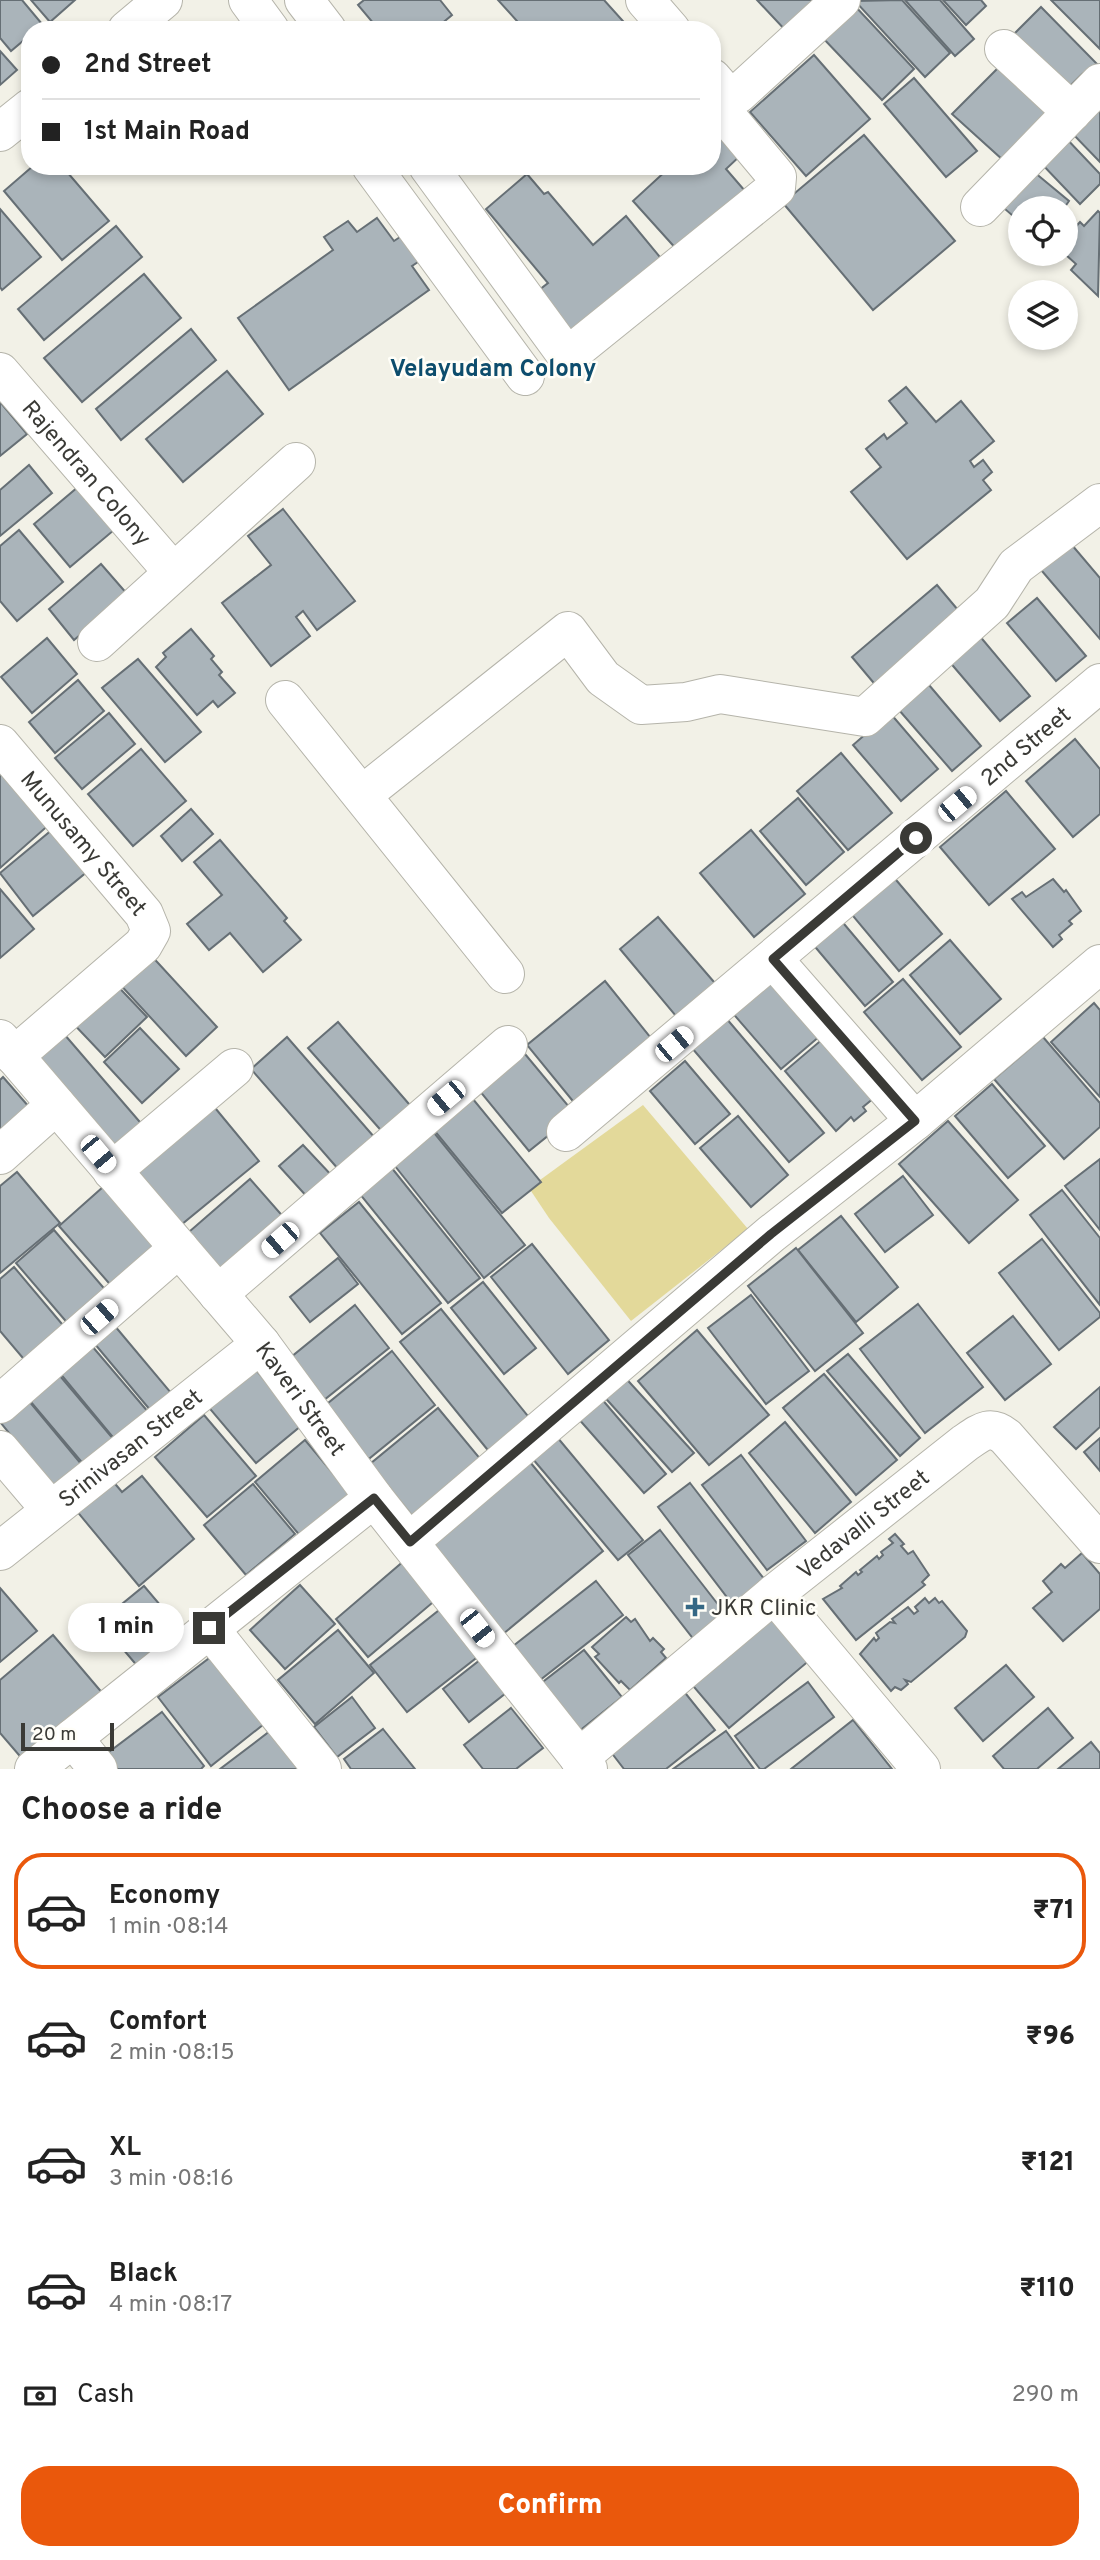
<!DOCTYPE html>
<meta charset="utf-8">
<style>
:root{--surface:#fff;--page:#f6f6f6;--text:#222;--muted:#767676;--line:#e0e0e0;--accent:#ea580c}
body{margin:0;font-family:Overpass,sans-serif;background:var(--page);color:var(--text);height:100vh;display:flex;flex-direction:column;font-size:26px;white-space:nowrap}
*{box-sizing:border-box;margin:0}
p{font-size:23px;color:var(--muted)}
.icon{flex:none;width:38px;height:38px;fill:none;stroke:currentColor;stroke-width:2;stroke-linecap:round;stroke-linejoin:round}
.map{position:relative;height:1769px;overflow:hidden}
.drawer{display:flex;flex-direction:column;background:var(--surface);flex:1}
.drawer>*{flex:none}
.top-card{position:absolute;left:21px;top:21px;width:700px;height:154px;border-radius:28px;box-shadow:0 4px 10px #0003;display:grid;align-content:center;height:154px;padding:0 21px;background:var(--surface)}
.fabs{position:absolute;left:1008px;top:196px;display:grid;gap:14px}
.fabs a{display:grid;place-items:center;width:70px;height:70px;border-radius:50%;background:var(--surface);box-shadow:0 4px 10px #0003;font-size:35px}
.scale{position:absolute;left:21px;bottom:18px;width:93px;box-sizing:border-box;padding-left:7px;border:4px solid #3a3a36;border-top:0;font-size:19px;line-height:24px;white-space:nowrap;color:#3a3a36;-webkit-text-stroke:5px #fffef8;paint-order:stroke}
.end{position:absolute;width:32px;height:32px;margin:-16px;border:9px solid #3a3a36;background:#fff;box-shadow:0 0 0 4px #fff}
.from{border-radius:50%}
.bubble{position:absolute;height:49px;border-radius:24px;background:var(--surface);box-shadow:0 4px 10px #0003;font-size:23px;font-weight:800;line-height:49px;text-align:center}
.car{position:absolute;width:21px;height:42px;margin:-21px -10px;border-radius:9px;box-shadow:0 0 5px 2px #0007;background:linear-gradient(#fff 24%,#345 0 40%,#fff 0 76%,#345 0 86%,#fff 0)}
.top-card b{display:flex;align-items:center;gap:24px;height:66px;font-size:26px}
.top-card b+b{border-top:2px solid var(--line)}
.top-card i{width:18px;height:18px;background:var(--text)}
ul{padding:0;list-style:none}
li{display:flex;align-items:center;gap:21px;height:116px;margin:0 14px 10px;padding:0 7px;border:4px solid transparent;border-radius:28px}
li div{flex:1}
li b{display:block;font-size:26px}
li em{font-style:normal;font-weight:800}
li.active{border-color:var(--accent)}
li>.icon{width:63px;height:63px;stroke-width:1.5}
h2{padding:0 21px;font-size:32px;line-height:84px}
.pay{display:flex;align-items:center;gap:18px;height:77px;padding:0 21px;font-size:26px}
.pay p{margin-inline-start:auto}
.cta{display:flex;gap:14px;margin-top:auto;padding:14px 21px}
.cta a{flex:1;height:80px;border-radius:28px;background:var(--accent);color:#fff;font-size:28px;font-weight:800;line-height:80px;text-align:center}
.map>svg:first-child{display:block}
</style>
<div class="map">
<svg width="1100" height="1769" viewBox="0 0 1100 1769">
<rect width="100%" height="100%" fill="#f2f1e7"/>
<polygon fill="#e3d99a" points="643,1105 748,1229 631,1321 549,1218 529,1188"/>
<g fill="#aab4ba" stroke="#666f75" stroke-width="2">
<polygon points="0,0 22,0 42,24 36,30 30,30 30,35 11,51 0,38"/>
<polygon points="31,0 75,0 50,22"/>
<polygon points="364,0 440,0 452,15 434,30 379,30 358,5"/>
<polygon points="498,0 604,0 631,30 525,30"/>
<polygon points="757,0 823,0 788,33"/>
<polygon points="902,0 950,53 925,77 855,1"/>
<polygon points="905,0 940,0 974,39 955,56"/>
<polygon points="943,0 981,0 986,6 966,25"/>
<polygon points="1051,0 1100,0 1100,49"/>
<polygon points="854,5 914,69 882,100 821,36"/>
<polygon points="1041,7 1098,65 1082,74 1063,93 1009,39"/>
<polygon points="0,51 17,70 0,85"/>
<polygon points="814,55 870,119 806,176 750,112"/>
<polygon points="1003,63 1052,111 1003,160 952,114"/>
<polygon points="914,78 977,151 946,177 884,104"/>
<polygon points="1100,107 1100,162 1068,129"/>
<polygon points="712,121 742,154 726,169 745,191 679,252 633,201 669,168 667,166 712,166"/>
<polygon points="864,135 955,241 873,310 783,203"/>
<polygon points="1064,136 1100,174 1100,184 1080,204 1039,161"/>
<polygon points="33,166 62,166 109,221 62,260 4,191"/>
<polygon points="1028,167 1069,201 1064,208 1020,208 1020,222 998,203"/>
<polygon points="527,174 544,194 548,192 593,245 626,216 664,262 572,339 534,294 548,283 486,209"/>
<polygon points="0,209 41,257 2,290 0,287"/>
<polygon points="1098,211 1100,213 1098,296 1071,270 1076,264 1065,254 1066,230 1068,227 1072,231 1080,222 1084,226"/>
<polygon points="377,218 394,241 406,233 424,258 412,266 429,290 289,390 238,318 333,250 324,237 348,221 357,232"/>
<polygon points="116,226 142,257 44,340 18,309"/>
<polygon points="144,274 181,318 82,402 44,358"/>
<polygon points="191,329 216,360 121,440 96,409"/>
<polygon points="227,371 263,414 183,482 146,439"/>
<polygon points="906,387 936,422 961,401 994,441 970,461 974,467 983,460 992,472 983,480 991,490 907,559 851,492 881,467 866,449 884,434 887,439 907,423 889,401"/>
<polygon points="0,402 27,434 0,456"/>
<polygon points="29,465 52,493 0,536 0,490"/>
<polygon points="78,487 114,530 70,567 34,524"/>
<polygon points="283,509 355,601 317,630 303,611 296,617 310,636 271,666 222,603 271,565 248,536"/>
<polygon points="19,530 63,582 17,621 0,601 0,546"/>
<polygon points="1066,538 1100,578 1100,639 1036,564"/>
<polygon points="101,564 128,595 74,640 49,609"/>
<polygon points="937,585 963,616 878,688 852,657"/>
<polygon points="1037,598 1086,656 1056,681 1007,623"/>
<polygon points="191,629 214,656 211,659 222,672 219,675 235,693 218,707 213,701 197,715 156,667 166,657 163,653"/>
<polygon points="978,634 1030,696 1000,721 948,660"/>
<polygon points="47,638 77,674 32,713 1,677"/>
<polygon points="138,659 201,732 165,762 102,688"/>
<polygon points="78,680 104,711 55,753 29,722"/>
<polygon points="929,685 981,746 952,771 899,710"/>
<polygon points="109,713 135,744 82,789 55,758"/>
<polygon points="890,713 938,769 901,801 853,745"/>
<polygon points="1075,739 1100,769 1100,814 1073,837 1026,781"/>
<polygon points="141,749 186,801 133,846 88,794"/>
<polygon points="841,753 892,813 848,850 797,791"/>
<polygon points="0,769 52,822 0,868"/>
<polygon points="1006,791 1055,849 989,905 940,847"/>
<polygon points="798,798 844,852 806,885 760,831"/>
<polygon points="191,809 213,834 182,861 161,836"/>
<polygon points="53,829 88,871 33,916 0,873"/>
<polygon points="751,830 805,894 754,937 700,873"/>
<polygon points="220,840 287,918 284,921 301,940 263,972 230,933 209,950 187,924 222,895 194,862"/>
<polygon points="891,874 942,934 899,971 848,910"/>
<polygon points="1053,879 1064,892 1066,890 1081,911 1069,921 1072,924 1059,935 1062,939 1053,947 1012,899 1022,892 1026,897"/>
<polygon points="0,889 34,929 0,958"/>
<polygon points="658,917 720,989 681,1022 620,949"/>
<polygon points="839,918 893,982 865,1006 811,942"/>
<polygon points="950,940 1001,999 960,1034 910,975"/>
<polygon points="147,951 217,1027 186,1056 116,980"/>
<polygon points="109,977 147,1017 105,1057 67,1017"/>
<polygon points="770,977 820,1036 781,1069 730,1010"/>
<polygon points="903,979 961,1047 922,1080 864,1012"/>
<polygon points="605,981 659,1048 581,1111 527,1045"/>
<polygon points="1094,1003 1100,1010 1100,1097 1051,1042"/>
<polygon points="726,1018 824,1133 789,1162 692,1048"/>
<polygon points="338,1022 415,1111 386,1136 308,1048"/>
<polygon points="58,1027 145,1128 109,1158 23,1057"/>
<polygon points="140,1028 179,1069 142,1103 104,1062"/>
<polygon points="287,1037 375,1138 339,1170 251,1069"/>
<polygon points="825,1037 880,1093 863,1107 866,1111 854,1121 851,1117 836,1131 785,1071"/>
<polygon points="1043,1037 1100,1103 1100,1127 1064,1159 994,1079"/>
<polygon points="520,1048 575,1114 529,1151 474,1084"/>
<polygon points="685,1061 730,1114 695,1144 650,1091"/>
<polygon points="3,1077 36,1115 0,1145 0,1080"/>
<polygon points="992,1084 1045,1146 1008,1178 955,1116"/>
<polygon points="468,1093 541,1182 502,1213 429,1124"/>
<polygon points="211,1103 259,1161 176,1229 128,1171"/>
<polygon points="738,1116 788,1175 751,1207 700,1148"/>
<polygon points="948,1121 1018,1200 969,1243 899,1164"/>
<polygon points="431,1129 525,1245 484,1278 391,1161"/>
<polygon points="303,1145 334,1178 310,1200 279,1166"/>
<polygon points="1100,1159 1100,1230 1065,1186"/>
<polygon points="391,1167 480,1278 448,1303 359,1193"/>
<polygon points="17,1172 60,1223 0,1273 0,1186"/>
<polygon points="903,1176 933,1215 885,1252 855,1214"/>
<polygon points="250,1179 286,1220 219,1279 182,1238"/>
<polygon points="103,1187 159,1251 115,1290 59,1226"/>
<polygon points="1062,1190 1100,1238 1100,1305 1030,1215"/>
<polygon points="359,1202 441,1303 402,1334 320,1233"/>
<polygon points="841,1216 898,1287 856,1322 798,1250"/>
<polygon points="54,1230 108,1293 70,1326 16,1263"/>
<polygon points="1042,1239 1100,1313 1100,1317 1059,1350 999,1273"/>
<polygon points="532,1244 609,1340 568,1374 491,1277"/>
<polygon points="796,1248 863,1333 815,1371 748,1286"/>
<polygon points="338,1258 358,1284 310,1322 290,1297"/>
<polygon points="14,1267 67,1330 28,1364 0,1331 0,1279"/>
<polygon points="483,1282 536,1348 504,1374 451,1308"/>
<polygon points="751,1295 809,1371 766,1404 708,1328"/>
<polygon points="918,1304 983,1387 925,1433 860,1349"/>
<polygon points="355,1305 389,1348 319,1404 285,1362"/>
<polygon points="441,1309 532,1421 491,1454 400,1342"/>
<polygon points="1013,1316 1051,1364 1005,1400 967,1353"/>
<polygon points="109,1319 172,1394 151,1411 89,1337"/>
<polygon points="697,1330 769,1415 709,1465 638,1381"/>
<polygon points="86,1339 149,1413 116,1441 54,1366"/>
<polygon points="392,1351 435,1405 365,1462 322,1408"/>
<polygon points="848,1354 920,1438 900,1456 827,1371"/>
<polygon points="252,1365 302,1425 256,1463 205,1403"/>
<polygon points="55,1370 115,1441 85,1466 25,1395"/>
<polygon points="621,1373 694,1453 672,1472 600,1392"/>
<polygon points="824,1374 897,1460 856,1495 783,1408"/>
<polygon points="1100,1387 1100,1427 1076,1449 1054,1427"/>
<polygon points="24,1395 82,1465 54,1488 0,1422"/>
<polygon points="600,1397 666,1474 644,1493 577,1417"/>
<polygon points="438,1408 482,1461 413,1517 370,1464"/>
<polygon points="204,1415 256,1476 207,1517 155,1457"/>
<polygon points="785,1422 851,1502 815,1533 749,1453"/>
<polygon points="552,1431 643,1540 618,1560 527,1452"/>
<polygon points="1100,1438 1100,1471 1084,1452"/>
<polygon points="305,1440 352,1496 302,1538 255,1482"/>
<polygon points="741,1455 806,1541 767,1570 702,1485"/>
<polygon points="530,1462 603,1551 497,1639 424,1550"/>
<polygon points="142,1476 194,1539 139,1586 75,1509 111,1479 122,1492"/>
<polygon points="690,1483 768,1584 736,1609 658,1507"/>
<polygon points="253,1484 295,1534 246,1575 204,1525"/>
<polygon points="660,1530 727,1616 695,1641 628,1555"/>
<polygon points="895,1534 904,1544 901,1546 908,1554 913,1551 929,1575 922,1582 925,1585 856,1640 823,1599 842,1588 840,1586 856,1572 858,1575 862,1572 860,1570 877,1556 879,1559 883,1555 881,1552 893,1543 889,1539"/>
<polygon points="1082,1553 1100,1574 1100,1609 1063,1641 1033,1608 1052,1592 1043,1581 1061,1564 1065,1568"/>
<polygon points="405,1560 438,1598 368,1657 336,1619"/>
<polygon points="596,1581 623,1615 535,1684 508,1650"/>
<polygon points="300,1585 335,1624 285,1669 250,1630"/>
<polygon points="144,1586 183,1632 139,1668 100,1622"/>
<polygon points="0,1588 37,1631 0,1662"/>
<polygon points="925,1598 929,1603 935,1598 939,1603 942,1601 967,1631 965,1637 911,1682 905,1680 908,1684 901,1690 895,1687 891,1691 860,1654 874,1638 876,1641 879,1638 876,1633 890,1622 895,1623 892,1619 908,1607 914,1614 918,1611 915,1607"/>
<polygon points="443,1607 480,1655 407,1712 370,1665"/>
<polygon points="771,1612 811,1659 729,1728 688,1680"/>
<polygon points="626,1617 631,1622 635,1619 650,1641 653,1638 664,1649 661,1652 666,1658 630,1690 621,1681 619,1683 595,1657 599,1654 592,1647"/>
<polygon points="338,1630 374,1673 315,1724 278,1680"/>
<polygon points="53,1635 104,1695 25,1762 0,1733 0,1680"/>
<polygon points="584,1650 622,1697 573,1736 535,1688"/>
<polygon points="212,1656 264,1724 211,1766 158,1697"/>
<polygon points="480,1660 506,1693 469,1722 443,1689"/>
<polygon points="1006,1665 1034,1697 983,1741 955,1708"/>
<polygon points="808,1682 834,1717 764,1769 760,1769 735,1736"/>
<polygon points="678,1684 715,1730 666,1769 624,1769 604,1743"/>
<polygon points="352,1697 375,1728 337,1757 314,1727"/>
<polygon points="511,1708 543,1748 516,1769 483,1769 464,1745"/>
<polygon points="1048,1708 1073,1738 1037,1769 1004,1769 993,1756"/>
<polygon points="162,1712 204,1766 201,1769 115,1769 105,1755"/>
<polygon points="853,1720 892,1769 791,1769"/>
<polygon points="383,1729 415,1769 351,1769 344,1759"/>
<polygon points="270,1731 300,1769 220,1769"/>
<polygon points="726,1731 754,1769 673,1769"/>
<polygon points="1091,1742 1100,1753 1100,1769 1058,1769"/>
</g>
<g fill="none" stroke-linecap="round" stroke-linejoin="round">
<g stroke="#b5b4aa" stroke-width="40">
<g id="minor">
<polyline points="248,0 270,30"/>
<polyline points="304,0 327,30"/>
<polyline points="645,0 671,30"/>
<polyline points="127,30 163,0"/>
<polyline points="1004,49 1072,112"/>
<polyline points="712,78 726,94 738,94 841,0"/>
<polyline points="0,132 30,108"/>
<polyline points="371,166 525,376"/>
<polyline points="428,166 564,352 574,351 776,188 777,177 773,172 712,99"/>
<polyline points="980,207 1100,83"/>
<path id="s1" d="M0,372L173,572"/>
<polyline points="97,642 296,462"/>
<polyline points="285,700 505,974"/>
<path id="s2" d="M0,744L144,914L151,931L143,945L14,1056"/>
<polyline points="362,795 568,631 603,678 641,705 686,702 720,694 865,717 992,603 1016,566 1100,503"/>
<polyline points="773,959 915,1121"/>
<path id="s3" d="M0,1039L261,1344L374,1498L588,1769"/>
<path id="s4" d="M566,1132L1100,683"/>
<polyline points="0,1155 56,1105"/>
<polyline points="112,1171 234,1068"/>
<polyline points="218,1294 508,1045"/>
<polyline points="0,1404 179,1248"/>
<polyline points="0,1450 50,1509"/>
<polyline points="409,1542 771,1234 915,1121 1100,964"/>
<path id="s5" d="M0,1551L261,1344"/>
<polyline points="774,1594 921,1769"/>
<polyline points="209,1628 322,1769"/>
<polyline points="73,1738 98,1769"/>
<path id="s6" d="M579,1758L774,1594L965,1443C981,1432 990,1424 1006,1437L1100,1544"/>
<polyline points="34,1769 374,1498"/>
</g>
</g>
<use href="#minor" stroke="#fff" stroke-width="38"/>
</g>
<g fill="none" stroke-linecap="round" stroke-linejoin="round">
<polyline stroke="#3a3a36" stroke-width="9" points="209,1628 374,1498 410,1542 771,1234 915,1121 773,959 916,838"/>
</g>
<path fill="#356885" stroke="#fffef8" stroke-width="2.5" d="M691.5 1596.5h7v7h7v7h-7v7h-7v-7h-7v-7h7z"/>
<g text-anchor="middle" stroke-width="5" stroke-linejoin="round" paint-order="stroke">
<g font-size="23" fill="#3a3a36" stroke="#fffef8">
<text dy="8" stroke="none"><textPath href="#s1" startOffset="133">Rajendran Colony</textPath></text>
<text dy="8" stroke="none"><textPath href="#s4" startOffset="600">2nd Street</textPath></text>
<text dy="8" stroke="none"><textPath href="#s2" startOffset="130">Munusamy Street</textPath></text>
<text dy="8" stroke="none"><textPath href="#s3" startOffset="469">Kaveri Street</textPath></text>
<text dy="8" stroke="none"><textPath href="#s5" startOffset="166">Srinivasan Street</textPath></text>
<text dy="8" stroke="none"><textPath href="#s6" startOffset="368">Vedavalli Street</textPath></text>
</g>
<g font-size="23" fill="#3a3a36" stroke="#fffef8" text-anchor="start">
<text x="711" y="1615">JKR Clinic</text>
</g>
<g font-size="24" font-weight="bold" fill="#0d4d6d" stroke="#fffef8">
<text x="493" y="376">Velayudam Colony</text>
</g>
</g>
</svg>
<div class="fabs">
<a><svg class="icon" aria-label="locate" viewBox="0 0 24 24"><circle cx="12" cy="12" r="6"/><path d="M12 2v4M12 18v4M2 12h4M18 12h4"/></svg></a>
<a><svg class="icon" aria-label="layers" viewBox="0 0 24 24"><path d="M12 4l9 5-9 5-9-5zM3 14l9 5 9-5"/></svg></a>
</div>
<div class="scale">20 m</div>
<i class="end from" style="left:916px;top:838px"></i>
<i class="end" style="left:209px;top:1628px"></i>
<div class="bubble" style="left:68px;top:1603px;width:116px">1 min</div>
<i class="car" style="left:957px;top:804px;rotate:50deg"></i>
<i class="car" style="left:674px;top:1044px;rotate:50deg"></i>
<i class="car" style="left:446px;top:1098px;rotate:230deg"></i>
<i class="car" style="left:98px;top:1154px;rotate:140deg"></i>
<i class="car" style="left:280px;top:1240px;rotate:229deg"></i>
<i class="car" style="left:99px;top:1317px;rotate:49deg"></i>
<i class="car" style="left:477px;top:1628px;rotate:142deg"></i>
<div class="top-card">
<b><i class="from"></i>2nd Street</b>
<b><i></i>1st Main Road</b>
</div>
</div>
<section class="drawer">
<h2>Choose a ride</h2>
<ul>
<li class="active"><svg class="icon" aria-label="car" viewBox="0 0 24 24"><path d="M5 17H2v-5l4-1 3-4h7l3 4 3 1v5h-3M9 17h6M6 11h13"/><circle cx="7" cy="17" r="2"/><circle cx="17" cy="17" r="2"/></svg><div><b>Economy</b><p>1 min · 08:14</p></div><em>₹71</em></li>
<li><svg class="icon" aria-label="car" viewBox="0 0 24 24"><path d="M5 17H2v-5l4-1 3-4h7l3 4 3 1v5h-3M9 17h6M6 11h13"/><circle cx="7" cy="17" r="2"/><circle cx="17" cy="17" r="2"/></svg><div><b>Comfort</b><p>2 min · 08:15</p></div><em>₹96</em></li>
<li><svg class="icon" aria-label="car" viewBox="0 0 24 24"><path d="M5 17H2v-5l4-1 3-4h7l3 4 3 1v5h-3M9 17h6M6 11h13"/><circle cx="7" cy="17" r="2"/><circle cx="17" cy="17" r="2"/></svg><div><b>XL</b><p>3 min · 08:16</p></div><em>₹121</em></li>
<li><svg class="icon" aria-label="car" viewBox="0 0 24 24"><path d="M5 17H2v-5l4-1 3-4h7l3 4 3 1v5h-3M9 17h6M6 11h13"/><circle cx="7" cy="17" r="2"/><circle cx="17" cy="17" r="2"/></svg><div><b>Black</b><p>4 min · 08:17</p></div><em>₹110</em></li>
</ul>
<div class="pay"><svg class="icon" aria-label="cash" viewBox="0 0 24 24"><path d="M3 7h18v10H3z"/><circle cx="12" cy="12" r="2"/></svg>Cash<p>290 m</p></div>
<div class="cta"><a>Confirm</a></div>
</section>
